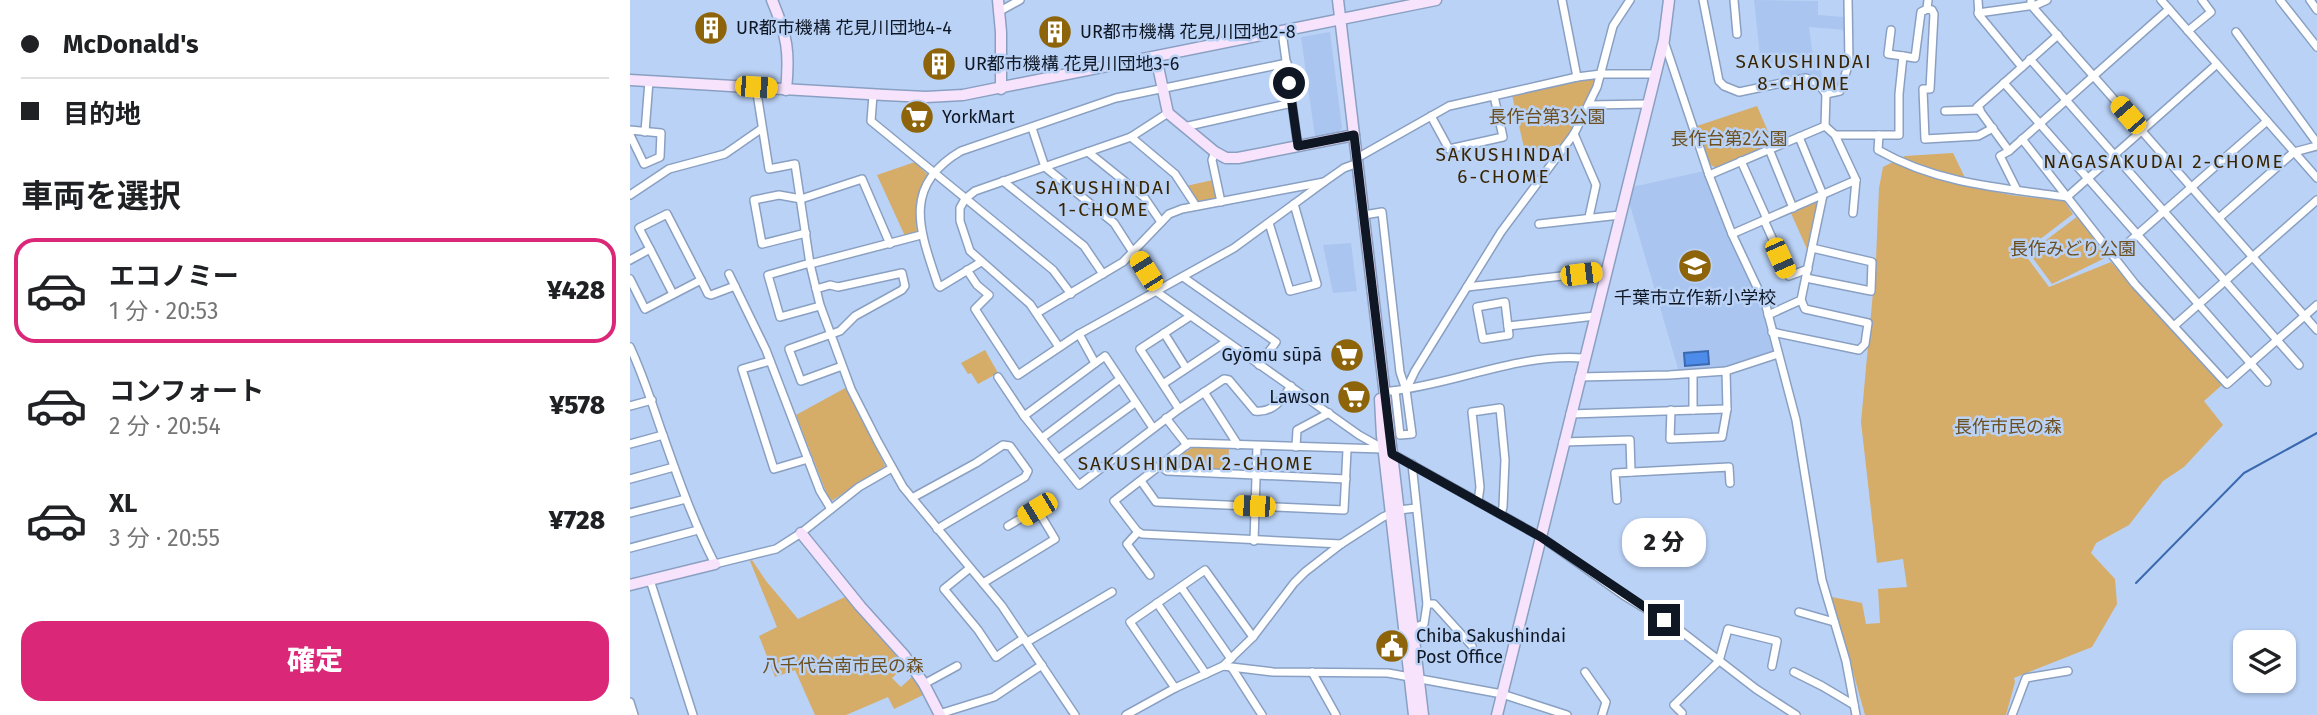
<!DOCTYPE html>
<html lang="ja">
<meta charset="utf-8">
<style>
:root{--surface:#fff;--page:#f2f2f2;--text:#202124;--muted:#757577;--line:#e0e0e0;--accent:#db2777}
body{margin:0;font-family:"Fira Sans","Noto Sans JP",sans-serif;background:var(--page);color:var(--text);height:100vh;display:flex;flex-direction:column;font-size:26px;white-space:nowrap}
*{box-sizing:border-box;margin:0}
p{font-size:23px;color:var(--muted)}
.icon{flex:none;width:38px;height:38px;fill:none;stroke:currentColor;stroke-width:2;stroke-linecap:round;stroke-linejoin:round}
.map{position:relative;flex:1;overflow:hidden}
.details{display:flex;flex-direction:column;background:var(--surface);width:630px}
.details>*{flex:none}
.guide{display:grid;align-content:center;height:154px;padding:0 21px;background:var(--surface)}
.fabs{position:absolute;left:1603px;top:630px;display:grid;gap:14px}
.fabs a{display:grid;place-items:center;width:63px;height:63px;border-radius:14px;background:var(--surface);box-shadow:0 2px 5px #0004;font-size:35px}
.end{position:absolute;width:32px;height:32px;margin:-16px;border:9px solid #0f1724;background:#fff;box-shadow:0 0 0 4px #fff}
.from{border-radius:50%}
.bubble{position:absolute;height:49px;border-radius:21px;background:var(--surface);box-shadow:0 2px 5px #0004;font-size:23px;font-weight:800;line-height:49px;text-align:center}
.car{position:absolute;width:21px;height:42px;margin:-21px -10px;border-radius:9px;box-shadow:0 0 5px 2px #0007;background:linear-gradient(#f5c518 24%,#345 0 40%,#f5c518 0 76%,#345 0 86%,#f5c518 0)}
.guide b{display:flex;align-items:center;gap:24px;height:66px;font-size:26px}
.guide b+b{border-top:2px solid var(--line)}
.guide i{width:18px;height:18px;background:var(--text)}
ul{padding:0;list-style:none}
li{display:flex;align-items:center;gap:21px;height:105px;margin:0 14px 10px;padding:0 7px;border:4px solid transparent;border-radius:21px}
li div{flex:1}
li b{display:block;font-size:26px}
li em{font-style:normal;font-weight:800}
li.on{border-color:var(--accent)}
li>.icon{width:63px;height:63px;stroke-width:1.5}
h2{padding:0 21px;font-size:32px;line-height:84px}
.cta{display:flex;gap:14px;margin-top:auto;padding:14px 21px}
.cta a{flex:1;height:80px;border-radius:21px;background:var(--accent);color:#fff;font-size:28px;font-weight:800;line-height:80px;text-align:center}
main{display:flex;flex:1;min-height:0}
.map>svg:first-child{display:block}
</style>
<main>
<section class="details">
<div class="guide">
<b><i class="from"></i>McDonald's</b>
<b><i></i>目的地</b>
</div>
<h2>車両を選択</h2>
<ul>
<li class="on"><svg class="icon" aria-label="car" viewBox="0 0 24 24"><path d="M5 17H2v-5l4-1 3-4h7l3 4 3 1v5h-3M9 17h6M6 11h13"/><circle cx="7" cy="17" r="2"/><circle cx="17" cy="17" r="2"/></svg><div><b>エコノミー</b><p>1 分 · 20:53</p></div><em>¥428</em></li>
<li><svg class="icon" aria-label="car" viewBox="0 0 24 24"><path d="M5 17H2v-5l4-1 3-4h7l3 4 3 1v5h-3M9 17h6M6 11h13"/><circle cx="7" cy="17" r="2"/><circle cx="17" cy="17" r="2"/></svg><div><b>コンフォート</b><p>2 分 · 20:54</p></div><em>¥578</em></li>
<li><svg class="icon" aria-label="car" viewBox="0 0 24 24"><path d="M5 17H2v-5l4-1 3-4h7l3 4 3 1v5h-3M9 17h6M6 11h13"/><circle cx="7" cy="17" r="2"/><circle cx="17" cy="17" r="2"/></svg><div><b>XL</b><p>3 分 · 20:55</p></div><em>¥728</em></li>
</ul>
<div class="cta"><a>確定</a></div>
</section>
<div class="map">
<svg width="1687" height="715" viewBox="0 0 1687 715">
<rect width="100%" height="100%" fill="#bad2f6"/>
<g fill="#aac5ef">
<polygon points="1124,0 1188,1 1188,15 1214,17 1216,20 1216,30 1179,27 1183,57 1189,57 1194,88 1187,80 1152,80 1148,62 1131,65"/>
<polygon points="700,32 712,128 708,133 685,137 671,37"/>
<polygon points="1074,171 1097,234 1129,298 1144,352 1099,367 1049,372 999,202 1002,187"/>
<polygon points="721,243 727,291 703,293 693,245"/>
</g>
<g fill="#d5ac68">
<polygon points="965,77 967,78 955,106 932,144 895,152 882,95"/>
<polygon points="1127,106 1143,143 1088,169 1079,164 1067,126"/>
<polygon points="1323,153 1339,186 1380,195 1434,201 1443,214 1393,252 1419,287 1481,262 1592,385 1574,401 1593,425 1554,467 1533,481 1499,525 1466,543 1461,553 1485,579 1487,604 1462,647 1384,678 1385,682 1376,715 1235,715 1211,629 1197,596 1232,603 1236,624 1250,623 1248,589 1277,587 1273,559 1247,563 1231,422 1246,260 1249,188 1253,167 1275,156"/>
<path d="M285,162L298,175C288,193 285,210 287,230L286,233L275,236L247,175Z"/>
<polygon points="583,180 586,196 584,199 568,202 556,186"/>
<polygon points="1185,201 1187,203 1177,249 1160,211"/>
<polygon points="1448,216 1479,256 1422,284 1399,253"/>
<polygon points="355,350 368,373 348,384 341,373 338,374 331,363"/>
<polygon points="217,387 255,466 200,502 166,415"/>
<polygon points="565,446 599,447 598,470 541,468 539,463"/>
<polygon points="122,560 136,581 168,619 215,597 275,666 262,678 271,687 283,676 293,695 264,709 258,697 216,715 185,715 165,670 145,677 129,636 147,627 120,561"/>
</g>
<polygon fill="#4e8ceb" stroke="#3b69af" stroke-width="2" points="1078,351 1079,364 1055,366 1054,353"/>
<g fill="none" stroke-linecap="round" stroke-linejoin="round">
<polyline stroke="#3b69af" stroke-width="2" points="1506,583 1614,473 1687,433"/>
<g stroke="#8aa0c2" stroke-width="10">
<g id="street">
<polyline points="932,0 947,77"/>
<polyline points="1073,0 1089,81 1094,86 1109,92 1176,78 1188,83 1196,94"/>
<polyline points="1104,0 1107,34"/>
<polyline points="1348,0 1349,15 1392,67"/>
<polyline points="1401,0 1401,5 1687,330"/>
<polyline points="1531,0 1687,178"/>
<polyline points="1650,0 1687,47"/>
<polyline points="1680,0 1687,10"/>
<polyline points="1297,9 1302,10 1304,14 1300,89 1293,89 1295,139 1348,136 1363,128"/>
<polyline points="370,11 390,0"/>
<polyline points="1348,13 1406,5 1417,0"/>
<polyline points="1261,30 1258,54 1273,56"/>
<polyline points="1558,31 1581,12 1572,0"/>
<polyline points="652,32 668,147"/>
<polyline points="1606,32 1687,143"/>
<polyline points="1034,41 1079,175 1102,234 1136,306 1166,420 1192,580 1216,661 1226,715"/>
<polyline points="1400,59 1669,365"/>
<polyline points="1374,83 1637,382"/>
<polyline points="126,87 139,169 165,164 180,264 190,305 221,389 248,442 273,487 372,606 445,715"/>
<polyline points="243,95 241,121 423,270 441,294"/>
<polyline points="959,105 1017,104"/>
<polyline points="1315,111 1350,110"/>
<polyline points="801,116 819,149 873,137 864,96"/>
<polyline points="1195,126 1196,94 1210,91 1219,63 1218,0"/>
<polyline points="554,127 662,103"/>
<polyline points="402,128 415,167 484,223 528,291"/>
<polyline points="0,130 31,133 30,157 14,164 0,135"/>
<polyline points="15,132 19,81"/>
<polyline points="944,134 966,185 959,217"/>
<polyline points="1205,135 1226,180 1223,213"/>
<path d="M1249,135L1248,150C1308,184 1371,188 1437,197L1587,64"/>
<polyline points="501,137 545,174 566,206"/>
<polyline points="1392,139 1505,284 1597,384 1687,305"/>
<polyline points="1139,149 1163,208"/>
<polyline points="1379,151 1347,107 1428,35"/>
<polyline points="458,152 514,197 531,222"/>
<polyline points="585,152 582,160 591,202"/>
<polyline points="727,158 819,106 947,77 971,74 1024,74"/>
<polyline points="1111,161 1137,219"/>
<polyline points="1079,175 1195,126 1205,135 1269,135 1269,94 1273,56 1285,58 1291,12 1297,9 1298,0"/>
<polyline points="373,181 454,246 473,274"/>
<polyline points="1387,190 1370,156 1379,151 1539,9"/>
<polyline points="0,195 39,169 95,154 131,129"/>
<polyline points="734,215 752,212 770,372 776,390 782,434 770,435 765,391"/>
<polyline points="1589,218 1664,152 1687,146"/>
<polyline points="1134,220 1159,276 1178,269"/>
<polyline points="639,223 660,291 687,284 664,204"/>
<polyline points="909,224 990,215"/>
<polyline points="176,233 132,244 124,200 149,195 171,199 232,179 260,244"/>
<polyline points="1102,234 1226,180"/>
<polyline points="20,249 43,294"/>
<polyline points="1483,256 1637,121"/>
<polyline points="0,260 20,249 9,228 37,214 71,280 15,309 0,279"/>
<path d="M351,262L310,287L308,285C290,231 271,186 331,151L486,98L657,63"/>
<polyline points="180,263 138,275 150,317 190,306"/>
<polyline points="180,264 291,235"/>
<polyline points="337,270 347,285 359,295 345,309 388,375 449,334 604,248 694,182"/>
<polyline points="99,274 136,350 190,491 201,509"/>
<polyline points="553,277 646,342 629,365"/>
<polyline points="1176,278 1241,291 1242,262 1182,248"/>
<polyline points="71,280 78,294 81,295 105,286"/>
<polyline points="837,287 975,271"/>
<polyline points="186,289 200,285 208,287 272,273 275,286 272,290 225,316 210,331 159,349 171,381 212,366"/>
<polyline points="527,292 729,435 911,537 993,595 1047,628 1126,689 1166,715"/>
<polygon points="875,302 879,335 853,339 847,307"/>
<polyline points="407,313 493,262 539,214 552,209 694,182 714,168 728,163"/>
<polyline points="1138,315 1171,300 1193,195 1169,137"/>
<polyline points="878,326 965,316"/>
<polyline points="1544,326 1687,200"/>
<polyline points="1142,332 1229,350 1235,344 1238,323 1175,309 1171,300"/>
<polyline points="534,333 556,368"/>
<polyline points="449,334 465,363"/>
<path d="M0,347C14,377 23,407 34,438C49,481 64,523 85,564L146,549L171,533L229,487L262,468"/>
<polyline points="429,347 400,304 340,251 330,221 330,208 335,199 345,191 501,137 538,113"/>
<polyline points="140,361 112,369 144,469 178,459"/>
<polyline points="1063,374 1063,410"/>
<path d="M368,377L394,416L449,485L549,409L594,379L599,380L625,411C643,413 652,400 661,386"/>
<polyline points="949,377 1039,375 1096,371 1148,354"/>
<polyline points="533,384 596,342"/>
<polyline points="776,390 785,371 871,232 944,134 967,87 983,26 1000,0"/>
<path d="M761,391C826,384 888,353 954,358"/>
<polyline points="574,392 608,445"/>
<polyline points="0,406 22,400"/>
<polyline points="549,409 510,349 559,317"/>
<polyline points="1041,410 1040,439 1092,437 1097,409 1096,371"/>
<polyline points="940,414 1097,409"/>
<polyline points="394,416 475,356 523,428"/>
<polyline points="536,418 557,445"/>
<polyline points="412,438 490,379"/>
<polyline points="933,442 1000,440 1001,472"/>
<polyline points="0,444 33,435"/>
<polyline points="666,447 667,430 699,413"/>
<polyline points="428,459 505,403"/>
<polyline points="782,464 797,604 794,624 783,628"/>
<polyline points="530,466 537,471 716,479"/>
<polyline points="0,479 44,467"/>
<polyline points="511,481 526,502 714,510 717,450"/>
<polyline points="282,498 346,463 373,445 380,446 398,471 395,477 307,529"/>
<polyline points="987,500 985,473 1099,467 1100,483"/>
<polyline points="848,502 850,487 842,412 870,408 875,460 873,507 871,514"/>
<polyline points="407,509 421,501"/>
<polyline points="0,513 56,499"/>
<polyline points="508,532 497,544 520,575"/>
<polyline points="624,541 627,446"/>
<polyline points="711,544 512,534 507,531 484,501 559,443 752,449"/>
<polyline points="0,548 68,530"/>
<polyline points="340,568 314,589 348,630 366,657 394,638"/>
<polyline points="20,580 63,715"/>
<polyline points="353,583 425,539 407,509 378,526"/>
<polyline points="551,587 601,659"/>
<polyline points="527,603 576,674"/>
<polyline points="797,604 804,604 842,646"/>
<polyline points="1169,612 1204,622"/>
<polyline points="397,642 482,592"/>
<polyline points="593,666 623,637 664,583 675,572 711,544 753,517 769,510 786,508"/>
<polyline points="602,668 632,715"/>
<polyline points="682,672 706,715"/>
<polyline points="955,672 976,702 972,715"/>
<polyline points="1164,672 1192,686 1224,705"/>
<polyline points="294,684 327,666"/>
<polyline points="545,688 500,622 575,570 623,637"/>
<polyline points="0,702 4,715"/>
<polyline points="1052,713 1044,705 1089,661 1098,629 1147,641 1142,666"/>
<polyline points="309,714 364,697 412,665"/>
<polyline points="496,715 545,688 593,666 643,672 758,673 872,694 937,715"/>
<polyline points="1382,715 1396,678 1438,671"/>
</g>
</g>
<g stroke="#8aa0c2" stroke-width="13">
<g id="secondary">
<path d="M142,0C157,36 160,51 156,90"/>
<polyline points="368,0 371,32 371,89"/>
<polyline points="708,0 793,715"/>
<polyline points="526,57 538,113 585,152 596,158 608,158 724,135"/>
<polyline points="0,80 255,95 296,97 333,95 806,0"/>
<polyline points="750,399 752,436 784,715"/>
<polyline points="171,533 230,606 274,655 294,684 310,715"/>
<polyline points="0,585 85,564"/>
<polyline points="867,715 1034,40 1039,0"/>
</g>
</g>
<use href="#street" stroke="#fff" stroke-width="7"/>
<use href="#secondary" stroke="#f7e3fc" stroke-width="10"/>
</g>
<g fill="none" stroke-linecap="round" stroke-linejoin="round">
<polyline stroke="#0f1724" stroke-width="9" points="659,83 668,146 724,135 762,454 911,537 1034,620"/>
</g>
<defs>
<g id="building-disc" transform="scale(1.75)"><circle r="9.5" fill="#8e640a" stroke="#bad2f6"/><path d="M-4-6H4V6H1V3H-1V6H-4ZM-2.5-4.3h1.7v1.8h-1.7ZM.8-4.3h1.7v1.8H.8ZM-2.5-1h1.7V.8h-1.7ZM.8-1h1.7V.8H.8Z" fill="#fff"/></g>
<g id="supermarket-disc" transform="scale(1.75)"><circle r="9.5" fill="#8e640a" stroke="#bad2f6"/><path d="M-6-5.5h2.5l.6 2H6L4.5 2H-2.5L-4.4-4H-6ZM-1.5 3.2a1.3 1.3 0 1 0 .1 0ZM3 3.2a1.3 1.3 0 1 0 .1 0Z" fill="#fff"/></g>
<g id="school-disc" transform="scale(1.75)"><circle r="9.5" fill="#8e640a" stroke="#bad2f6"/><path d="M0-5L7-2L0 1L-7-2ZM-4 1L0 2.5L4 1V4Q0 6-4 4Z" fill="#fff"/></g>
<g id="civic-disc" transform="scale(1.75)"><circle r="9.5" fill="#8e640a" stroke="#bad2f6"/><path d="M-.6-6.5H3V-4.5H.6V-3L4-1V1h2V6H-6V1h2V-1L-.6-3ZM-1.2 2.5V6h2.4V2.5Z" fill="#fff"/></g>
</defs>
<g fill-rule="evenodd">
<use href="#building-disc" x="81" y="28"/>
<use href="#building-disc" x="425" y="32"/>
<use href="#building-disc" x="309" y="64"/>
<use href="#supermarket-disc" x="287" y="117"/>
<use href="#school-disc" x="1065" y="266"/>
<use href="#supermarket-disc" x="717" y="355"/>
<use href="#supermarket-disc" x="724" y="397"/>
<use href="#civic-disc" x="762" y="646"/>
</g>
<g text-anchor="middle" stroke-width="5" stroke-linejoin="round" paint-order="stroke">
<g font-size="18" fill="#0f1724" stroke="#bad2f6" text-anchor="start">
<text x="106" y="34">UR都市機構 花見川団地4-4</text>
<text x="450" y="38">UR都市機構 花見川団地2-8</text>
<text x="334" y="70">UR都市機構 花見川団地3-6</text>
<text x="312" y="123">YorkMart</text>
<text x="1065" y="304" text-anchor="middle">千葉市立作新小学校</text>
<text x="692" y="361" text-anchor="end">Gyōmu sūpā</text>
<text x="700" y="403" text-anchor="end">Lawson</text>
<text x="786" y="642">Chiba Sakushindai<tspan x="786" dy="21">Post Office</tspan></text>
</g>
<g font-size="18" fill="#6c5020" stroke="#bad2f6">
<text x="917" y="123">長作台第3公園</text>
<text x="1099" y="145">長作台第2公園</text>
<text x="1443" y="255">長作みどり公園</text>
<text x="1378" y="433">長作市民の森</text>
<text x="213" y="672">八千代台南市民の森</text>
</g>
<g font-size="19" letter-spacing="2" fill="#392500" stroke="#bad2f6">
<text x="1174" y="68">SAKUSHINDAI<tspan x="1174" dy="22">8-CHOME</tspan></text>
<text x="874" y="161">SAKUSHINDAI<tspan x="874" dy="22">6-CHOME</tspan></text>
<text x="1534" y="168">NAGASAKUDAI 2-CHOME</text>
<text x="474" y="194">SAKUSHINDAI<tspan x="474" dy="22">1-CHOME</tspan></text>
<text x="566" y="470">SAKUSHINDAI 2-CHOME</text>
</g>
</g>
</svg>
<div class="fabs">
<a><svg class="icon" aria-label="layers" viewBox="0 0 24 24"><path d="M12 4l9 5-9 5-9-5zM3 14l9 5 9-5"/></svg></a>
</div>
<i class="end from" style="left:659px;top:83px"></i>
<i class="end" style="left:1034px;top:620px"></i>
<div class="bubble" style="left:992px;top:518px;width:84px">2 分</div>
<i class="car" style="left:126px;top:87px;rotate:94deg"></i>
<i class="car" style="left:1498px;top:115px;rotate:319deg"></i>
<i class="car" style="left:1150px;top:258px;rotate:156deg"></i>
<i class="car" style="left:516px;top:271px;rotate:328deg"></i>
<i class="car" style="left:951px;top:274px;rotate:83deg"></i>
<i class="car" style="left:624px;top:506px;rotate:272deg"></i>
<i class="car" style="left:407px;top:509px;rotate:239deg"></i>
</div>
</main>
